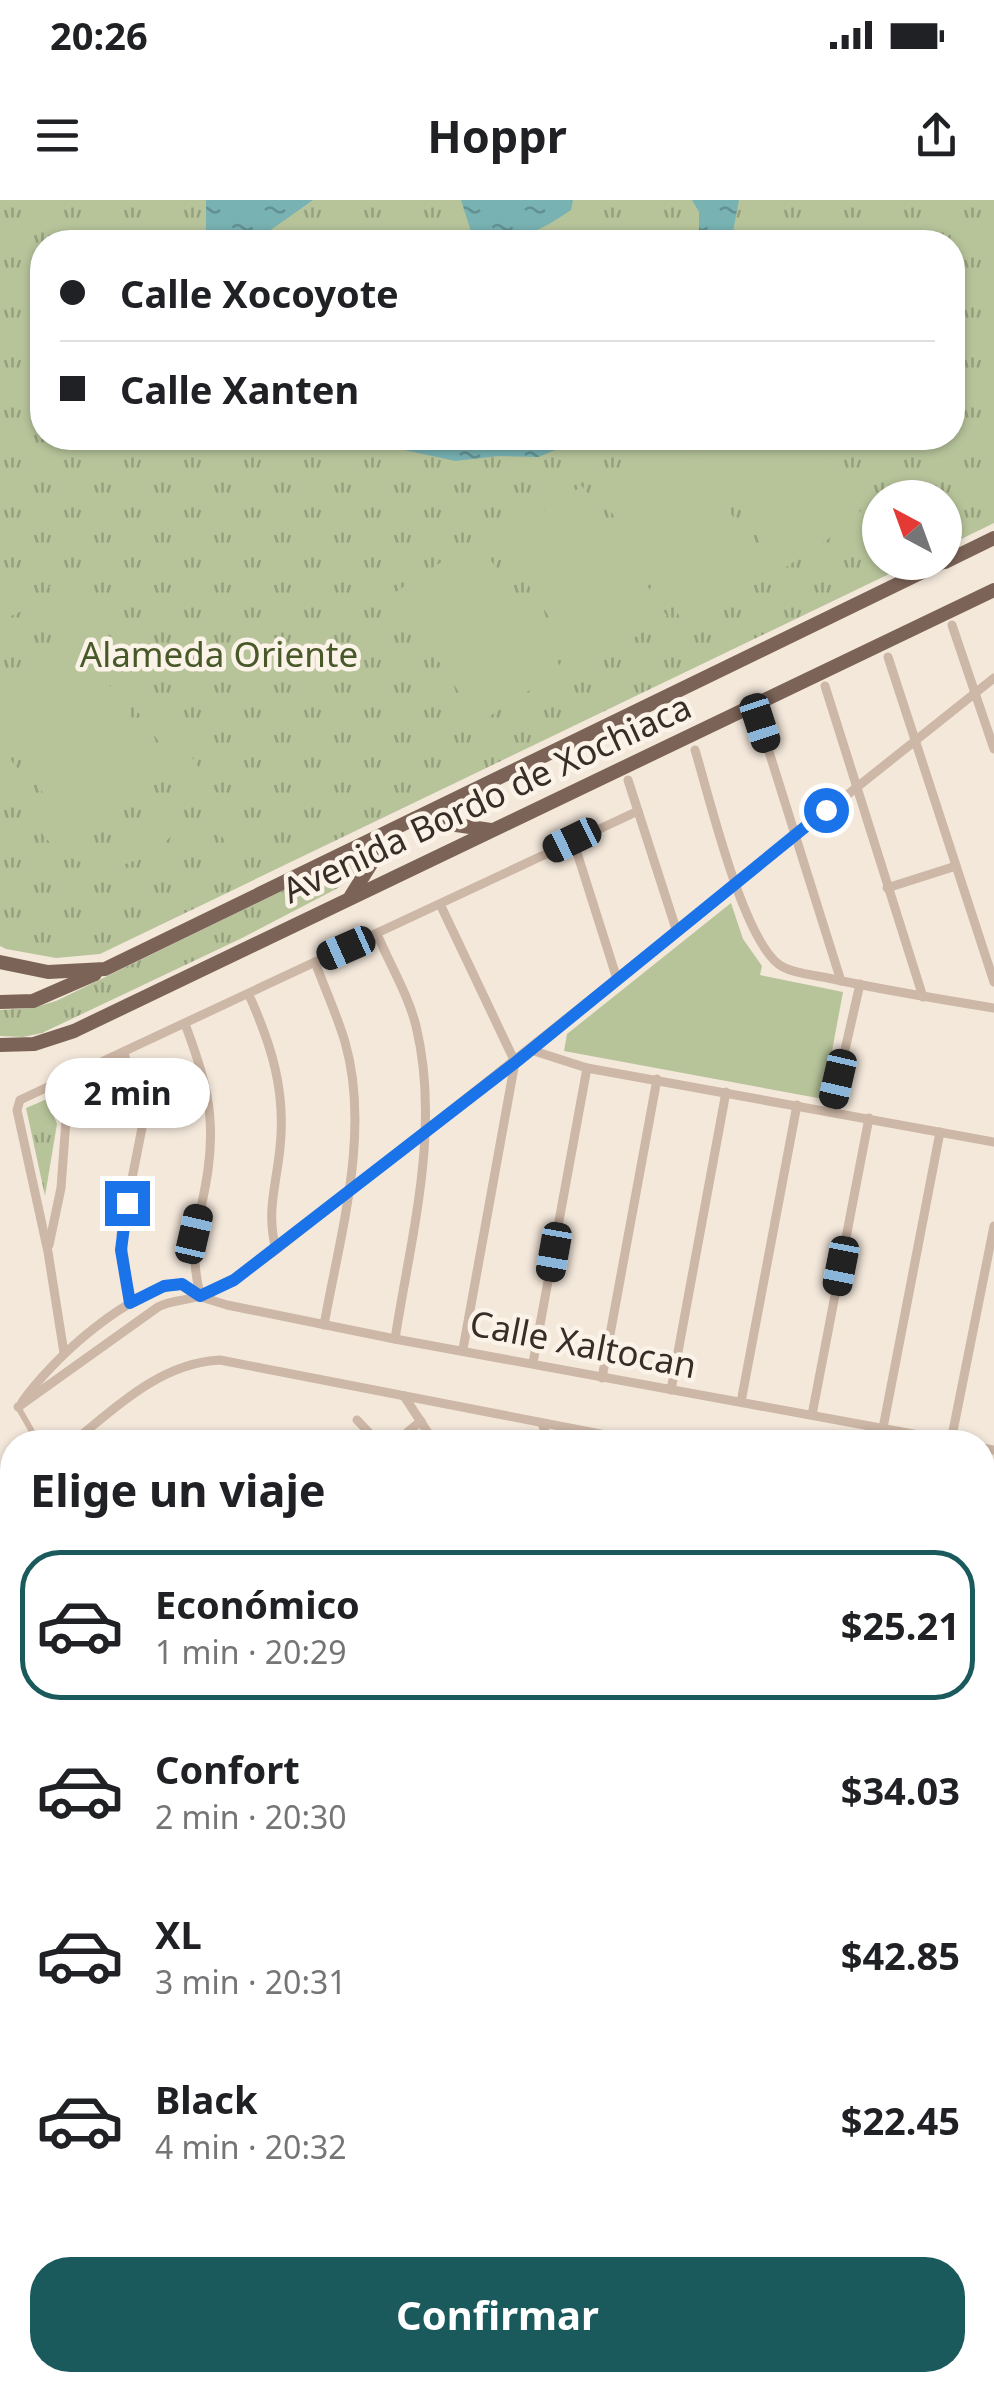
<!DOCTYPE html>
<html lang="es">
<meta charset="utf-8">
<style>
:root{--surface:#fff;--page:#f6f6f6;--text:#202124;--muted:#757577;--line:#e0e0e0;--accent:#1a5a5d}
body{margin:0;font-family:"Noto Sans",sans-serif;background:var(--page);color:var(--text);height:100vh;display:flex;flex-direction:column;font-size:38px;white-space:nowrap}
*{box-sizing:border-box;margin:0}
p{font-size:32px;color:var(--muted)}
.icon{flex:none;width:55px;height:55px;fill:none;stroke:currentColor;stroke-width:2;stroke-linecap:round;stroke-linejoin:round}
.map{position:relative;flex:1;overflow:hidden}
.panel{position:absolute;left:0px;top:1230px;width:995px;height:962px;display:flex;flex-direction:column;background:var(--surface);border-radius:40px 40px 0 0;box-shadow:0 2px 8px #0004}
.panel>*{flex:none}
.hud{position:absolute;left:30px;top:30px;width:935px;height:220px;border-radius:40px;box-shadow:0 2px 8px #0004;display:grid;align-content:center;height:220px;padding:0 30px;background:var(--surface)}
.needle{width:65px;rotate:319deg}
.tools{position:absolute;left:862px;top:280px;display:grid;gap:20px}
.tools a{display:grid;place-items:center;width:100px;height:100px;border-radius:50%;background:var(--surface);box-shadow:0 2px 8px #0004;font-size:50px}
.end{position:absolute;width:45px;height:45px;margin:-22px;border:12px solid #1a73e8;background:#fff;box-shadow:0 0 0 5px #fff}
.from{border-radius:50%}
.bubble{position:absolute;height:70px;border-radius:35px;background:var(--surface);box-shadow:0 2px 8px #0004;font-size:32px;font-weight:700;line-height:70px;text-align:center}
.car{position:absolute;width:30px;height:60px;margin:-30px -15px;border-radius:12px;box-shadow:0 0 8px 2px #0007;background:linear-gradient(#222 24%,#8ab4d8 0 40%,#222 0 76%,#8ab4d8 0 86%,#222 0)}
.hud b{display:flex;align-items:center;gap:35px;height:95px;font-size:38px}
.hud b+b{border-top:2px solid var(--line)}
.hud i{width:25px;height:25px;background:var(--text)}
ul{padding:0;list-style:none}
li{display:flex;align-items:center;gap:30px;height:150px;margin:0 20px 15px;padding:0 10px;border:5px solid transparent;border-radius:40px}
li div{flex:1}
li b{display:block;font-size:38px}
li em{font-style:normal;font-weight:700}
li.selected{border-color:var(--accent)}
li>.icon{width:90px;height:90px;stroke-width:1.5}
h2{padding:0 30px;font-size:45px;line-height:120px}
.action{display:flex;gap:20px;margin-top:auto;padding:20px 30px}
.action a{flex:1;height:115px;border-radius:40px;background:var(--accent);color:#fff;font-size:40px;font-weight:700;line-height:115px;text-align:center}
.status{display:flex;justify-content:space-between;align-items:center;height:70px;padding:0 50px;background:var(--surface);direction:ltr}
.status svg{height:28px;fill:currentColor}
header{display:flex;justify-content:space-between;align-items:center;height:130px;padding:0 30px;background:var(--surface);font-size:45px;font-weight:700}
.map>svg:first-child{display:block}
</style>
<div class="status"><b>20:26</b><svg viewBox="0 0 49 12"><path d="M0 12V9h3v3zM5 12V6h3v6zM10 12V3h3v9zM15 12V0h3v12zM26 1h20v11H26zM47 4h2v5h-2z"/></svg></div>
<header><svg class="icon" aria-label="menu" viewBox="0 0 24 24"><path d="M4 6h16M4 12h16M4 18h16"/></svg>Hoppr<svg class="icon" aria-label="share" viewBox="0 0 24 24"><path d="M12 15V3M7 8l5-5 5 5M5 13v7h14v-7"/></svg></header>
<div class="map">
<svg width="994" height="2191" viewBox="0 0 994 2191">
<defs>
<pattern id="grass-tufts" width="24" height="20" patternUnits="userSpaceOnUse" patternTransform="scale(2.5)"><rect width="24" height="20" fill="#b7c49a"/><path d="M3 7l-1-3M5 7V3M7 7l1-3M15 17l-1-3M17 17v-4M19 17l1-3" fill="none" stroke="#96a07e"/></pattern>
<pattern id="water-ripples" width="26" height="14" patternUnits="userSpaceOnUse" patternTransform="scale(2.5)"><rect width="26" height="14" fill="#78b2b3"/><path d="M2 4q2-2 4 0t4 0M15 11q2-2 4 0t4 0" fill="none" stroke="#639192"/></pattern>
</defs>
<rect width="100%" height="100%" fill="#f4e8db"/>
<g fill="url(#grass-tufts)" fill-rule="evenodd">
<path d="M0,0H994V323L945,347V298H880V362L912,363L100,754L56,758L6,749L0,746ZM42,42H952V238H42Z"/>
<path d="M366,650L369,652C362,667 351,678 338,688L240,739L42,833L23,837L0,836V810L32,808L56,801Z"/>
<polygon points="47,899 57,924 45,996 26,908"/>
</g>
<g fill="#b7c49a">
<polygon points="678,238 682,238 765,366 682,420 597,290"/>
<polygon points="700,238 811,238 863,316 780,371 695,241"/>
<polygon points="582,286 667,416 584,471 499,340"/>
<polygon points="477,339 562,469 479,523 394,393"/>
<path d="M64,376L251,641L233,652L189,592L175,633L152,654L123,665L93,667L68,657L45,638L0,573V543C21,573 40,613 69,637C83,650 101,653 120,649C163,639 177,600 171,559L80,430L45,411H22L0,421V404L20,396L53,395L49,387Z"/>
<polygon points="72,430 167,569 72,635 0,530 0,480"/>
<polygon points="731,703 743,739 762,766 760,775 843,792 823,899 564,851 567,834"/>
</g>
<g fill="url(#water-ripples)">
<polygon points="206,0 313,0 265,34 260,42 206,42"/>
<path d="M461,0H573L571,10C536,34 516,42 474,41Z"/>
<polygon points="692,0 739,0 731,42 688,42 699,32 699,12"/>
<polygon points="364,238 585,238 538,257 499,256 455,261 381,245"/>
</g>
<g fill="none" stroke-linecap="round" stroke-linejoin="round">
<polyline stroke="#cdb7a6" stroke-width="6" points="18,1207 38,1242"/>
<g stroke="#cdb7a6" stroke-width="9">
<polyline points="952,425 994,549"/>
<polyline points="888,457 994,782"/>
<polyline points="825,486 923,797"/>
<polyline points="760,523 841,781"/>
<path d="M695,550C709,595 744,747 783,767C796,774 814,775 828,778C883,790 938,799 994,808"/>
<polyline points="628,580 677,732"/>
<polyline points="573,640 617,779"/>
<polyline points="887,688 956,666"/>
<polyline points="440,704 515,862 463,1149"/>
<path d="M377,734C390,765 408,794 416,826C441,929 411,1036 395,1139"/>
<path d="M315,762C325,789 337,815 345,842C371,932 340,1035 324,1125"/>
<path d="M249,795C272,846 286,892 280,948C276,987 266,1011 276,1050"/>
<path d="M185,824C205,877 216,913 208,970C201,1020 187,1041 200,1094"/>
<polyline points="531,850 587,868 994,942"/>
<polyline points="124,852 142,928 121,1034 130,1103"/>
<polyline points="831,911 860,784"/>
<polyline points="49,1045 61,988 66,920 54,886"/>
<polyline points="64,1153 48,1052 17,910 20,900 638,611"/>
<polyline points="533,1163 587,868"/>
<polyline points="602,1178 657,879"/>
<polyline points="671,1190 726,892"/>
<polyline points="404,1196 434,1242"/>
<path d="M22,1202C53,1158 128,1090 182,1084L201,1097L227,1105L395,1139L957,1242"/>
<polyline points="741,1202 797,905"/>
<path d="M18,1207L158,1107C174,1099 190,1101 206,1094C232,1083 254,1066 276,1050L994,478"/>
<polyline points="812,1215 869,918"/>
<polyline points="357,1220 378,1242"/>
<polyline points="542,1224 550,1242"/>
<polyline points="883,1228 940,932"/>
<polyline points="82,1235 114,1242"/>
<polyline points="951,1241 994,1026"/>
<path d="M73,1242C117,1206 161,1163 220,1160L642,1242"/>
<polyline points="382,1242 398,1240 421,1221"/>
<polyline points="982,1248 994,1250"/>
<polyline points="982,1307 994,1308"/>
<polyline points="0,1362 12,1407"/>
<polyline points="982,1401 994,1404"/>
<polyline points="982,1477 994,1469"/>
<polyline points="0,1852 12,1853"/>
<polyline points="982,1890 994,1891"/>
<polyline points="0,1919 12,1911"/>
<polyline points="982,1966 994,1958"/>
<polyline points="0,2045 12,2063"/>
<polyline points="982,2112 994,2129"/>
<polyline points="0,2154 12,2146"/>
<polyline points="91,2180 99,2191"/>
<polyline points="114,2180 116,2191"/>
<polyline points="177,2180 179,2191"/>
<polyline points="234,2180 242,2191"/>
<polyline points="352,2180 360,2191"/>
<polyline points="462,2180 469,2191"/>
<polyline points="575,2180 583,2191"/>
<polyline points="686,2180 694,2191"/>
<polyline points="805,2180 812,2191"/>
<polyline points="919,2180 926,2191"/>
<polyline points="310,2191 328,2180"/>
<polyline points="644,2191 661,2180"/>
</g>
<g stroke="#7c6357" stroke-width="14">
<polyline points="945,362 994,338"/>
<polyline points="414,619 491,630"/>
<polyline points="351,696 392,630"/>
<polyline points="0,762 48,772 105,769 943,362"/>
<polyline points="0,802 33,801 95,774"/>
<polyline points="0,845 34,844 74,831 994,390"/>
</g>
</g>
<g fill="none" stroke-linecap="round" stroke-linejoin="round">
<polyline stroke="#1a73e8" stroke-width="12" points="127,1003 121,1050 130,1103 164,1086 182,1084 200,1096 234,1080 516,862 826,610"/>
</g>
<g text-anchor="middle" stroke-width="9" stroke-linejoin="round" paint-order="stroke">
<g font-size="35" fill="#485929" stroke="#fbf2e8">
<text x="219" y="467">Alameda Oriente</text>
</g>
<g font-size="35" fill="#382d27" stroke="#fbf2e8">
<text transform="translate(487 599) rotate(-25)" y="12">Avenida Bordo de Xochiaca</text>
<text transform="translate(583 1145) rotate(11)" y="12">Calle Xaltocan</text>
</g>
</g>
</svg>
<div class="tools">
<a><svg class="needle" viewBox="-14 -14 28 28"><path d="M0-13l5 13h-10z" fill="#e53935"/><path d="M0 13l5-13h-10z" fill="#757577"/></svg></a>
</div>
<i class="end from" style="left:826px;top:610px"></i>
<i class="end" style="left:127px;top:1003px"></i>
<div class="bubble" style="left:45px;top:858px;width:165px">2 min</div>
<i class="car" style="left:760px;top:523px;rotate:162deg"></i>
<i class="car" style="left:572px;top:640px;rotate:244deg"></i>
<i class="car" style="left:346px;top:748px;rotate:246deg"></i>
<i class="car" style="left:838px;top:879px;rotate:193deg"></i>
<i class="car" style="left:194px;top:1034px;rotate:13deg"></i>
<i class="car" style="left:554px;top:1052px;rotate:190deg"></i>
<i class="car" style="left:841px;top:1066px;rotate:191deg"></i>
<div class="hud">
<b><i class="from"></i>Calle Xocoyote</b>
<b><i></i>Calle Xanten</b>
</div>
<section class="panel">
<h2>Elige un viaje</h2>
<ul>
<li class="selected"><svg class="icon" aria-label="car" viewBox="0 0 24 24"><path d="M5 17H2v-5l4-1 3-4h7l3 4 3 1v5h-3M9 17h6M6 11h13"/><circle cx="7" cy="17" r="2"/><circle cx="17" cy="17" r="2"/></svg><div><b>Económico</b><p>1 min · 20:29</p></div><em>$25.21</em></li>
<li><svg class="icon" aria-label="car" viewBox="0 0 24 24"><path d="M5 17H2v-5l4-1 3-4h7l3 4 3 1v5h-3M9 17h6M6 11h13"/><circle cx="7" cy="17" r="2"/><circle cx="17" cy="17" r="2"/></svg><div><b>Confort</b><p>2 min · 20:30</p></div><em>$34.03</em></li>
<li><svg class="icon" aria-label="car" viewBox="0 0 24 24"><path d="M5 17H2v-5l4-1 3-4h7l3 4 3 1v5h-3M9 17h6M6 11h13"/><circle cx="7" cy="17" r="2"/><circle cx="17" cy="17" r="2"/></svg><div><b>XL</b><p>3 min · 20:31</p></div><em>$42.85</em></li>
<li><svg class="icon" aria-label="car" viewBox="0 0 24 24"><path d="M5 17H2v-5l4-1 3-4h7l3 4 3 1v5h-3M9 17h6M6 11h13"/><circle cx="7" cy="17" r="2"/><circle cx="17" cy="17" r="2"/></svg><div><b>Black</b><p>4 min · 20:32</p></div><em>$22.45</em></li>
</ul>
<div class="action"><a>Confirmar</a></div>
</section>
</div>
